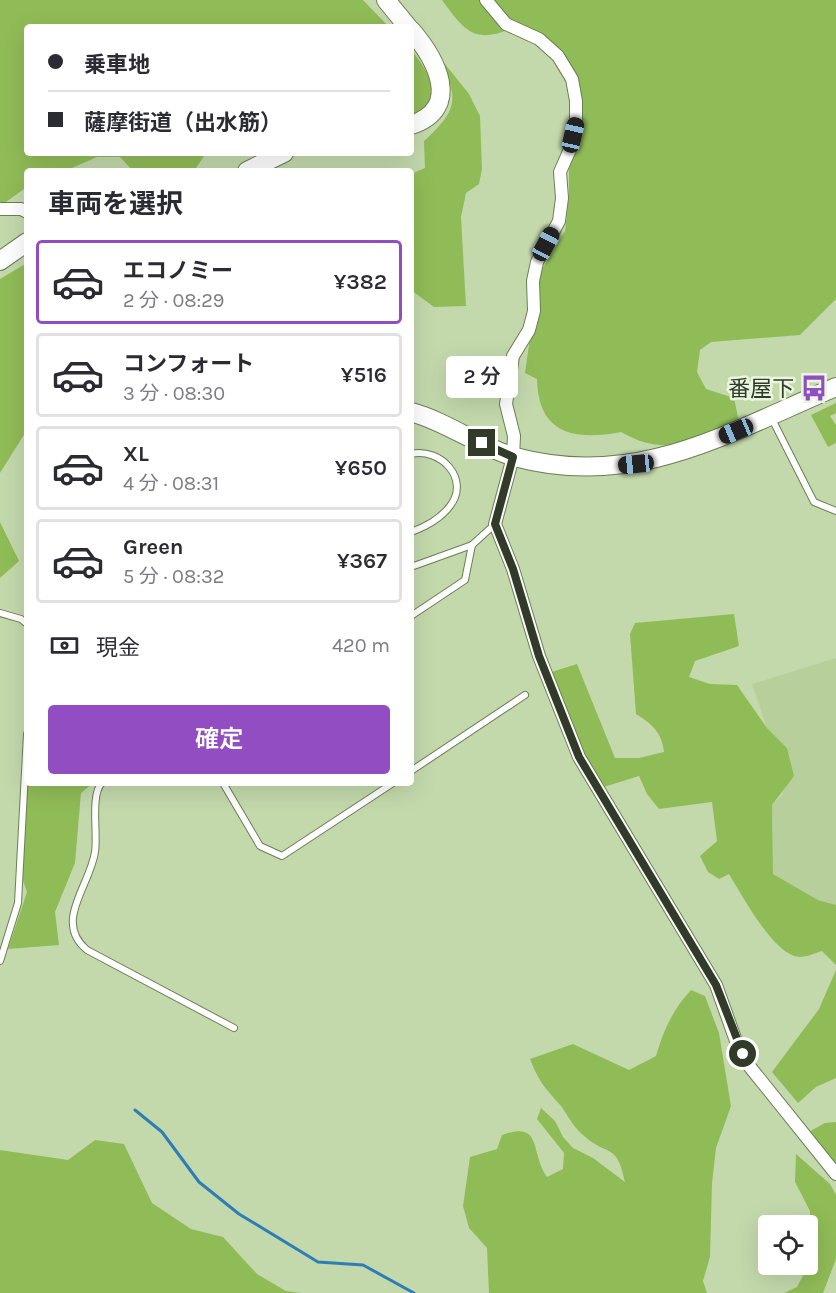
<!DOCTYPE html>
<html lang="ja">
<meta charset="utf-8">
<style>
:root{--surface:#fff;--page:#f7f7f7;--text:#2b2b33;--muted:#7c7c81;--line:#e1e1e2;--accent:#914dc1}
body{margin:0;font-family:Karla,"Noto Sans JP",sans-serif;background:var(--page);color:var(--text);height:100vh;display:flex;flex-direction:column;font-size:22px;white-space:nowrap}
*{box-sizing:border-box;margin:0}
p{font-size:20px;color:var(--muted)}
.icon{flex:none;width:33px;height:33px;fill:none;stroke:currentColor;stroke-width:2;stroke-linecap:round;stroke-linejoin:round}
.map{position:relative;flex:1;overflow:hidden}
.details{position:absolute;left:24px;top:168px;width:390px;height:618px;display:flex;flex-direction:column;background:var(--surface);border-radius:6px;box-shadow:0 6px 24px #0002}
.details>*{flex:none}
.top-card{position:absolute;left:24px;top:24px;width:390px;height:132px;border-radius:6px;box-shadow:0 6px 24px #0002;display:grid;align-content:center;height:132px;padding:0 24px;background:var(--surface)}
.buttons{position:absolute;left:758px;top:1215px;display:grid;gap:12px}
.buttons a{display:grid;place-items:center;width:60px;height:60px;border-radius:6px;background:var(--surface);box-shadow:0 6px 24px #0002;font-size:30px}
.end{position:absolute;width:27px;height:27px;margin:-14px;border:8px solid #323b29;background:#fff;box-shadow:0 0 0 3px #fff}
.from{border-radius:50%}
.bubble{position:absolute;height:42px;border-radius:6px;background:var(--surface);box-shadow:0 6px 24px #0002;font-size:20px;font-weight:600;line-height:42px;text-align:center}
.car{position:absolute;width:18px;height:36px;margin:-18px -9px;border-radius:8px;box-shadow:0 0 4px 2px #0007;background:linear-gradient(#222 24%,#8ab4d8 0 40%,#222 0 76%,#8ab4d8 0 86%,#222 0)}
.top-card b{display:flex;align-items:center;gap:21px;height:57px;font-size:22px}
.top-card b+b{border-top:2px solid var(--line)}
.top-card i{width:15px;height:15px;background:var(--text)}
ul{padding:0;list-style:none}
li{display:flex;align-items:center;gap:18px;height:84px;margin:0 12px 9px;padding:0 12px;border:3px solid var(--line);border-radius:6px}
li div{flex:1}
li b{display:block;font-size:22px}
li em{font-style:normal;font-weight:600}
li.selected{border-color:var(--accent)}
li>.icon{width:54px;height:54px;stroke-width:1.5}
h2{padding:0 24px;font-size:27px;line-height:72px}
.pay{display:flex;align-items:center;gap:15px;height:66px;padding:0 24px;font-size:22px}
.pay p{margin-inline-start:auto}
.action{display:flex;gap:12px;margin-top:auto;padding:12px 24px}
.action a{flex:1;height:69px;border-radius:6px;background:var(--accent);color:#fff;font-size:24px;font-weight:600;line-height:69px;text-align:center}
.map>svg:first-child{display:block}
</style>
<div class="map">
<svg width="836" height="1293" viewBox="0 0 836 1293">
<rect width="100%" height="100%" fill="#c3d9ac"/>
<polygon fill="#b6cf9b" points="836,658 836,905 818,900 773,874 772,805 783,794 787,748 767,728 752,684"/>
<g fill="#90bc57">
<polygon points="0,0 363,0 389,27 27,27 27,153 206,153 194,171 133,171 120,157 97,157 65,171 27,171 27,187 3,204 0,203"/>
<path d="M442,0H836V299L800,335L711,342L700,350L697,372L706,389L734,398L739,422C696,441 666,458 621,432C574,441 538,434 537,379L525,373L539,274L565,231L569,196V163L581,123L568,62L519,25C477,45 467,35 442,0Z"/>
<path d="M411,50C430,73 446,99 411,118Z"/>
<path d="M437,54L469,94L480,116L482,169L479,184L466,193L461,217L466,306L434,307L411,290V174L425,168L424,141C461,107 458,97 437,54Z"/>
<polygon points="27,263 27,430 0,473 0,279"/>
<polygon points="836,403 836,413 830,416 836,425 836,443 828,447 811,415"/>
<polygon points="0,522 19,561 0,578"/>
<path d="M734,614L739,646L695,661L689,677L710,684L737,685L767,728L787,748L794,776L772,805L773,874L818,900L836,905V965L822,951C816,953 806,957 800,957C774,956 742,895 729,874L719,879L708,872L700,856L717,841L712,802L659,809L647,794L639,776L591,791L566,724L542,675L577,664L615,758H639L664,752C662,732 651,723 636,714L630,634L635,623Z"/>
<polygon points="27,733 27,783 93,783 81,793 75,863 55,912 59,945 8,949 27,892 17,863"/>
<polygon points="836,970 836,1078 816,1087 798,1103 772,1072 819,1009"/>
<path d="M691,990L705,996L719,1033L731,1106L716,1148L712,1183L710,1257L703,1281L707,1293H489L487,1248L469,1228L463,1206L470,1157L497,1149L502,1135C543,1120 530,1153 547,1177L563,1169L564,1153L537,1119L541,1108L555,1121L563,1137L573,1148L593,1158L625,1182C617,1142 608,1157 584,1136C574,1128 568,1116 561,1106C544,1086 540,1084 530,1059L573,1044L629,1070L656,1056C663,1031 673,1009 691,990Z"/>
<polygon points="836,1122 836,1176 803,1135 825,1123"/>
<polygon points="95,1140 124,1144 152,1203 191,1229 223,1237 257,1274 286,1291 302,1293 0,1293 0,1150 68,1160"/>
<polygon points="796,1154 830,1184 836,1195 836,1259 823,1293 784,1293 797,1287 808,1266 810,1211 795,1182"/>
</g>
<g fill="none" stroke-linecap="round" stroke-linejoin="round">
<polyline stroke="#2e7db6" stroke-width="3" points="135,1110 162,1132 199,1182 239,1214 318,1262 363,1265 414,1293"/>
<g stroke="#6b7f55" stroke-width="8">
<g id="lane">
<polyline points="771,417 814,502 836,511"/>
<path d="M411,454C440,447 471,479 450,506C441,518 425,527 411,532"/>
<polyline points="411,567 472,545 494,525"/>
<polyline points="0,613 21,619 27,624"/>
<polyline points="411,616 465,580 472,545"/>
<polyline points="411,771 525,695"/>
<path d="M102,783C90,794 98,835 95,852C90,886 53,922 87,950L234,1028"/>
<polyline points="223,783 260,846 282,856 393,783"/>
<polyline points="0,961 18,903 27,734"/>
</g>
</g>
<g stroke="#6b7f55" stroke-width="14">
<g id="street">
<polyline points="486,0 506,24 539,39 558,56 572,79 576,101 576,123 571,147 560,172 562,198 559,221 537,262 533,281 534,311 529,330 513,356 506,404 514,436 513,457 495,524 513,569 539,656 579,757 716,985 736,1041 750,1067 836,1174"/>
<polyline points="0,209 21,209 27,212"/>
</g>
</g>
<g stroke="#6b7f55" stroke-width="20">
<g id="secondary">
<polyline points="386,0 408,27"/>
<path d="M411,30C436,59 463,108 411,125"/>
<polyline points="247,171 284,153"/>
<polyline points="0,261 27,242"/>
<path d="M411,412C448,422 479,447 515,457C636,490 729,432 836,387"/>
</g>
</g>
<use href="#lane" stroke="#fff" stroke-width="6"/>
<use href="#street" stroke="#fff" stroke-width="12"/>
<use href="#secondary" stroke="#fff" stroke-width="18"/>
</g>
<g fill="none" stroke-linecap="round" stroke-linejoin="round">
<polyline stroke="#323b29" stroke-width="8" points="482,443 513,457 495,524 513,569 539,656 579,757 716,985 743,1054"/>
</g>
<defs>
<g id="bus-bare" transform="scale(2.07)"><path d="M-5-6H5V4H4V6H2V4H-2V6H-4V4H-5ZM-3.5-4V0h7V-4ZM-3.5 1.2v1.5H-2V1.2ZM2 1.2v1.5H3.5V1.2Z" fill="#914dc1" stroke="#eaf6df" stroke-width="2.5" paint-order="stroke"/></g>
</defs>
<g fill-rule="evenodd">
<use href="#bus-bare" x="814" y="388"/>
</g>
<g text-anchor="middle" stroke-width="5" stroke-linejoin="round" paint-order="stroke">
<g font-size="22" fill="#323b29" stroke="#eaf6df" text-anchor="end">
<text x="794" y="396">番屋下</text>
</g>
</g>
</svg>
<div class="buttons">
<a><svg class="icon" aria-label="locate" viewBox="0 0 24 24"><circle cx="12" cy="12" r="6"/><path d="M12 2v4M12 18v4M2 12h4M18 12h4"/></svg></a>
</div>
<i class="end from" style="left:743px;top:1054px"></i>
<i class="end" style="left:482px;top:443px"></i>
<div class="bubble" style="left:446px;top:356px;width:72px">2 分</div>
<i class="car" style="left:573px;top:135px;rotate:13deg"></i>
<i class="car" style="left:546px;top:244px;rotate:28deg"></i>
<i class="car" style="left:736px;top:431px;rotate:247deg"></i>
<i class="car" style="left:636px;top:464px;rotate:264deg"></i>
<div class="top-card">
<b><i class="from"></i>乗車地</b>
<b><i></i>薩摩街道（出水筋）</b>
</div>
<section class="details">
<h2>車両を選択</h2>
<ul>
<li class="selected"><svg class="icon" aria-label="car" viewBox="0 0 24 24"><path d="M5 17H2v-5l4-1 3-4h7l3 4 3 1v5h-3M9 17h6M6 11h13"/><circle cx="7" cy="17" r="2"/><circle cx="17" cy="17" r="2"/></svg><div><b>エコノミー</b><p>2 分 · 08:29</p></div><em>¥382</em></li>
<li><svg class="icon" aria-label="car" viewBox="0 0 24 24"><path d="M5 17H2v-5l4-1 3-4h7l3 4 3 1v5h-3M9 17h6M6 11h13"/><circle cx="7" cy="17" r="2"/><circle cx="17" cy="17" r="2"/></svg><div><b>コンフォート</b><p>3 分 · 08:30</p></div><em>¥516</em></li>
<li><svg class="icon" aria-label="car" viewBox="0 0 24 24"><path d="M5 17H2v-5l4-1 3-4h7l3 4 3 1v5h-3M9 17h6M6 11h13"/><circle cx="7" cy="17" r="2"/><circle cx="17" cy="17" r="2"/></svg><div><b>XL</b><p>4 分 · 08:31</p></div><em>¥650</em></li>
<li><svg class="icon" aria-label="car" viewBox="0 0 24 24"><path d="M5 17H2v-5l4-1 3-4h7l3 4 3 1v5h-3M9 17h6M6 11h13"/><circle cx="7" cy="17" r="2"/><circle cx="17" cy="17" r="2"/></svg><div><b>Green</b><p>5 分 · 08:32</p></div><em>¥367</em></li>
</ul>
<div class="pay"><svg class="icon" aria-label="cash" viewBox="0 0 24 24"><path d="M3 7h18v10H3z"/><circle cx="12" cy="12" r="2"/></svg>現金<p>420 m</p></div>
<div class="action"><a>確定</a></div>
</section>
</div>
